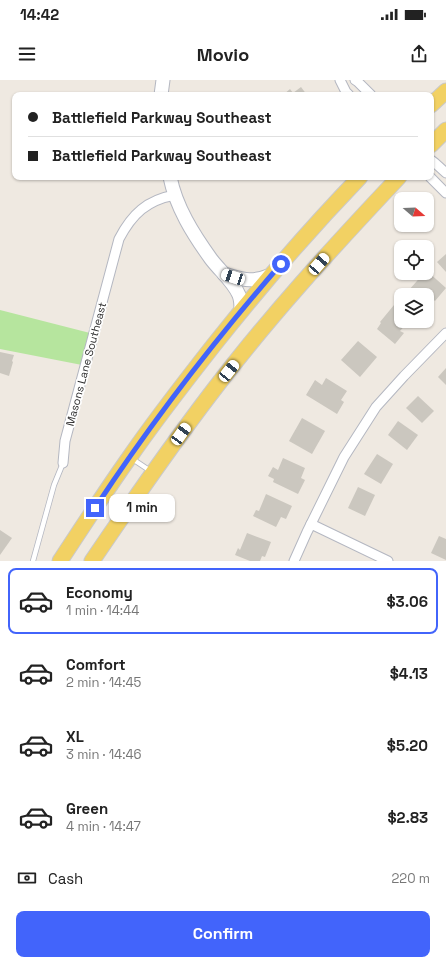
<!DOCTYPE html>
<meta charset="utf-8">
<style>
:root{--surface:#fff;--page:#f2f2f2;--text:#222;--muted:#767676;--line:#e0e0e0;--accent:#4264fb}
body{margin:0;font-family:"Space Grotesk",sans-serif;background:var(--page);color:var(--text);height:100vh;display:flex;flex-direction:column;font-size:15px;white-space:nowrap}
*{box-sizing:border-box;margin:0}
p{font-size:13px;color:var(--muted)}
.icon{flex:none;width:22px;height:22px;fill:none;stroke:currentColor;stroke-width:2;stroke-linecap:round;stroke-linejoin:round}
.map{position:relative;height:481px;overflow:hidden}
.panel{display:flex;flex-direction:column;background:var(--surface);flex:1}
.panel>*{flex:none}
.top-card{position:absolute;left:12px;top:12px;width:422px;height:88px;border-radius:8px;box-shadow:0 1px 3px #0004;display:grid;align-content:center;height:88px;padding:0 16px;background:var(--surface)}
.needle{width:26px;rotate:109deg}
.tools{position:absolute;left:394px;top:112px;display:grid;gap:8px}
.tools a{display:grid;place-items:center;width:40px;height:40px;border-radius:8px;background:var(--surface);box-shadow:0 1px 3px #0004;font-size:20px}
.end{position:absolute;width:18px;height:18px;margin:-9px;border:5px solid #4264fb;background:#fff;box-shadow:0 0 0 2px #fff}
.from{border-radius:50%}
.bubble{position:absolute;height:28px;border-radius:8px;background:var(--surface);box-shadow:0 1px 3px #0004;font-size:13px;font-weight:800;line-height:28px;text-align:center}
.car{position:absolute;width:12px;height:24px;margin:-12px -6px;border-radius:5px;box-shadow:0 0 3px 1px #0007;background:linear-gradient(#fff 24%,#345 0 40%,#fff 0 76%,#345 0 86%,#fff 0)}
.top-card b{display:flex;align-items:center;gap:14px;height:38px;font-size:15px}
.top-card b+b{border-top:1px solid var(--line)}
.top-card i{width:10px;height:10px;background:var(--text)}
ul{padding:7px 0 0;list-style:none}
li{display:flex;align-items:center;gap:12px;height:66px;margin:0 8px 6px;padding:0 8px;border:2px solid transparent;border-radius:8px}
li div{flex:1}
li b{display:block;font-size:15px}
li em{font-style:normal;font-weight:800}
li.active{border-color:var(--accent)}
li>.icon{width:36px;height:36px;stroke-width:1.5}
.pay{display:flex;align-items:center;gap:10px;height:44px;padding:0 16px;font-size:15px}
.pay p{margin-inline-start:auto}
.button{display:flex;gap:8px;margin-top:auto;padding:8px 16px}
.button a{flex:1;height:46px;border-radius:8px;background:var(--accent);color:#fff;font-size:16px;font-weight:800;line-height:46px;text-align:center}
.status{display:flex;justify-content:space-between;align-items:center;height:28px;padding:0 20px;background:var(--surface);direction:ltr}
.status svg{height:11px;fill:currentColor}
header{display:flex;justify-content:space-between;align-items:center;height:52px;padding:0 16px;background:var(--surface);font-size:18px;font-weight:800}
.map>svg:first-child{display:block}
</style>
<div class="status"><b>14:42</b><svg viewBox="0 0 49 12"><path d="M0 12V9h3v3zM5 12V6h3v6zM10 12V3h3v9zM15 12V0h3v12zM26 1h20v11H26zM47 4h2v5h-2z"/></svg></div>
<header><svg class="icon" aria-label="menu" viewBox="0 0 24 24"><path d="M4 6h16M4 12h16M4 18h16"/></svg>Movio<svg class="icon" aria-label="share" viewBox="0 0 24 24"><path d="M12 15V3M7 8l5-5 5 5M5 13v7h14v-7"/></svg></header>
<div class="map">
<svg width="446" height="481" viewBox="0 0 446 481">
<rect width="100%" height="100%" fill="#efe9e1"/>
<polygon fill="#b6e59e" points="0,230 90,253 82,285 0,269"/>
<g fill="#cbc7bf">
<polygon points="301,7 307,15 283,15 290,9 293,13"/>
<polygon points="446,174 446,192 437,182"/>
<polygon points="427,191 446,208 435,221 432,218 427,224 427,215 415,215 409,210 424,193 427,193"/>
<polygon points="394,225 401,231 401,241 404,241 407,243 400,251 404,253 395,264 377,249 381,243 380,242"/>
<polygon points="358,261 377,277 360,297 341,280"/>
<polygon points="0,272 14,275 12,281 13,282 9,296 0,293"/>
<polygon points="446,288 446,305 438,297"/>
<polygon points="326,298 347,311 341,320 344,322 337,334 306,315 315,300 322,305"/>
<polygon points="418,316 434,331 422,343 406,328"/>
<polygon points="302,338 325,351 312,374 289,361"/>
<polygon points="398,341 418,355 407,370 388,355"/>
<polygon points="377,374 393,384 381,404 364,394"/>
<polygon points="283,378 305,388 301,398 305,400 298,414 273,402 274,399 268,396 273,387 278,390"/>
<polygon points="358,407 375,415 365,436 348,428"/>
<polygon points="266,414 292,426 286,439 281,437 276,447 253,436 256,430 259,431"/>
<polygon points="0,450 12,458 0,475"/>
<polygon points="247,453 271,462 265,477 262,476 260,481 250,481 235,475 238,468 240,470"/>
<polygon points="439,456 446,459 446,480 431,473"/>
</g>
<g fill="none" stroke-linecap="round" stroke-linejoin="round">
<g stroke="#b4b7c1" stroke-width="6">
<g id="lane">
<polyline points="131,378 152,392"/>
<polyline points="33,481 54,405 63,383"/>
</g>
</g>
<g stroke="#b4b7c1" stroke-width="11">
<g id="street">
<polyline points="340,0 346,12 349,15"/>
<polyline points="355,0 358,2 371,15"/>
<polyline points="431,80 435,83 446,93"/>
<polyline points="430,97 446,113"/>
<path d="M63,383L65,361L119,159C132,134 147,120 175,115"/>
<polyline points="311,444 388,481"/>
<polyline points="294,481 307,452 344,377 376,327 404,296 446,253"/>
</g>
</g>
<g stroke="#b4b7c1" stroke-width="15">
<g id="secondary">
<polyline points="161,15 163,0"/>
<path d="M170,97C176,127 193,154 211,179C220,191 233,201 239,215C241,220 241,226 241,230"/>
<path d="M224,194C245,200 251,203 271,195"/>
</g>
</g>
<g stroke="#c9c9c9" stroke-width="17">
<g id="primary">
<polyline points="431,25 446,11"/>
<polyline points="431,65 446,50"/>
<path d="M60,481C83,446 105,412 129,378C155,340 184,303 213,266C259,208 308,151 360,97"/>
<path d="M92,481C130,425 168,370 209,316C267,239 333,167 399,97"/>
</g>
</g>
<use href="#lane" stroke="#fff" stroke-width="4.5"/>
<use href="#street" stroke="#fff" stroke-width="9"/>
<use href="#secondary" stroke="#fff" stroke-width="13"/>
<use href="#primary" stroke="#f2d163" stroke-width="15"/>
</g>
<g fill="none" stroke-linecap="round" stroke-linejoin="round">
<path stroke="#4264fb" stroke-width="5" d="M95,428C151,343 214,261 281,184"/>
</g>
<g text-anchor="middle" stroke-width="3.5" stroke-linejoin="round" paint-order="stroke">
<g font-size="11" fill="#2e2e2e" stroke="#fff">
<text transform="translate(86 284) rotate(-75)" y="4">Masons Lane Southeast</text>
</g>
</g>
</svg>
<div class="tools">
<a><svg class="needle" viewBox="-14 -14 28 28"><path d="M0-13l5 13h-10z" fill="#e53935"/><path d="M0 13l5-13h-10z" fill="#767676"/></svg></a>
<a><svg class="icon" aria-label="locate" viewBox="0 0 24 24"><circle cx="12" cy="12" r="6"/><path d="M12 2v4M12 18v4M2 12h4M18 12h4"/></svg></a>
<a><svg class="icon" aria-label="layers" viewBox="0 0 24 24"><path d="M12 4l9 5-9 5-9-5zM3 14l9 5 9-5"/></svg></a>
</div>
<i class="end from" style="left:281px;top:184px"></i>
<i class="end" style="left:95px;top:428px"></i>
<div class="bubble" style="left:109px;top:414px;width:66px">1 min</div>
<i class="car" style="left:319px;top:184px;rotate:41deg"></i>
<i class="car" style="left:233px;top:197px;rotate:288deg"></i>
<i class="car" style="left:229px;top:291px;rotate:39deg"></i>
<i class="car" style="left:181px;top:354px;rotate:36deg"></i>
<div class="top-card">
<b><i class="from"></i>Battlefield Parkway Southeast</b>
<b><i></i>Battlefield Parkway Southeast</b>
</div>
</div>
<section class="panel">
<ul>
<li class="active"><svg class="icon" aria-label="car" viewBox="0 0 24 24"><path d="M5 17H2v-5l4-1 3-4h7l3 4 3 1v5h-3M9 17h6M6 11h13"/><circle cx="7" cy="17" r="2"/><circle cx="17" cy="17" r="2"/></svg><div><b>Economy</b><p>1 min · 14:44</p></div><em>$3.06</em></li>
<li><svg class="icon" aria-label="car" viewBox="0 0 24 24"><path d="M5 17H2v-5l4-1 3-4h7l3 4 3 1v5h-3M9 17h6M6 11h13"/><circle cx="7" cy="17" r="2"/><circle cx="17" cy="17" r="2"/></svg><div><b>Comfort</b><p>2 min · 14:45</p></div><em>$4.13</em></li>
<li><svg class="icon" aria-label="car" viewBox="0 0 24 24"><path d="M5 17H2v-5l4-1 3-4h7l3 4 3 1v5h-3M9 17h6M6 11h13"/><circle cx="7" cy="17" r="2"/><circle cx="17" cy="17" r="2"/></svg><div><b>XL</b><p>3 min · 14:46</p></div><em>$5.20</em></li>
<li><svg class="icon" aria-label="car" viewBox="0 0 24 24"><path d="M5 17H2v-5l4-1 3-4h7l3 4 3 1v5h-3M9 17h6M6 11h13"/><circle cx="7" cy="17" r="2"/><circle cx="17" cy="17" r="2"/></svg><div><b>Green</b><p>4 min · 14:47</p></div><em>$2.83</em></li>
</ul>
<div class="pay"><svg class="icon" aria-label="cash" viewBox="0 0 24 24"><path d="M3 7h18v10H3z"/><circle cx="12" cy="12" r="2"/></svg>Cash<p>220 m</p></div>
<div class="button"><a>Confirm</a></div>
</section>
